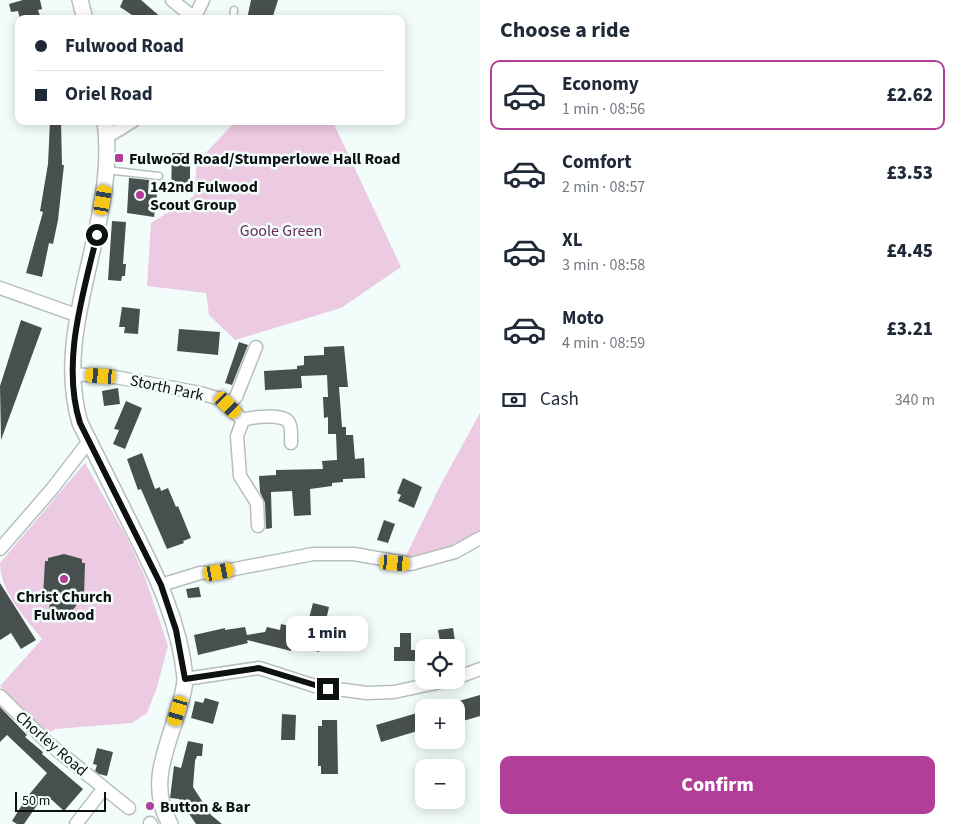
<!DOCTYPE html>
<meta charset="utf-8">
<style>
:root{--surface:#fff;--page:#f6f6f7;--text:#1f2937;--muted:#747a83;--line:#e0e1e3;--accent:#b13f99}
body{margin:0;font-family:"Source Sans 3",sans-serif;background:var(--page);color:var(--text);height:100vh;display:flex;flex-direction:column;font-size:19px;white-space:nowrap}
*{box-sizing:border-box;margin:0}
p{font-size:16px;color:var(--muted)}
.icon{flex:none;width:28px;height:28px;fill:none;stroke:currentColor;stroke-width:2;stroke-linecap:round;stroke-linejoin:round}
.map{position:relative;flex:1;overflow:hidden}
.details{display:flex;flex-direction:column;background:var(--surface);width:475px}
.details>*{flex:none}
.top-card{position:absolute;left:15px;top:15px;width:390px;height:110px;border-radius:10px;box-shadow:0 2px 12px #0003;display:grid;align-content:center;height:110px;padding:0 20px;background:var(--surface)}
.tools{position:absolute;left:415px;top:639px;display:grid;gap:10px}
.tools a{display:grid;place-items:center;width:50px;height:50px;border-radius:10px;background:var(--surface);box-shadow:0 2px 12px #0003;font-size:25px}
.scale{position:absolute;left:15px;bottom:12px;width:91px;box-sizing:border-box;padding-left:5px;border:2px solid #0e1111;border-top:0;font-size:14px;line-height:18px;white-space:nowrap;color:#0e1111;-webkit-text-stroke:4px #f2fcfb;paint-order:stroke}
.end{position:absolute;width:22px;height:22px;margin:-11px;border:6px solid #0e1111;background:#fff;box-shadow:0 0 0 2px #fff}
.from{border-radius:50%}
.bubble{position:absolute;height:35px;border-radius:10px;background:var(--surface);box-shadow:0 2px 12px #0003;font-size:16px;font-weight:800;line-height:35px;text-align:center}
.car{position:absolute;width:15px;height:30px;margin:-15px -8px;border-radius:6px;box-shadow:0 0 4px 1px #0007;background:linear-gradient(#f5c518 24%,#345 0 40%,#f5c518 0 76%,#345 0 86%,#f5c518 0)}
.top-card b{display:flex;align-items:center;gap:18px;height:48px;font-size:19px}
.top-card b+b{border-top:1px solid var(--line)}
.top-card i{width:12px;height:12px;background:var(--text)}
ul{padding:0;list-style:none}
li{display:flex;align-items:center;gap:15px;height:70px;margin:0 10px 8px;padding:0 10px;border:2px solid transparent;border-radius:10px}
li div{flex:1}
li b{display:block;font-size:19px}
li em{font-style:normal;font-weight:800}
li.on{border-color:var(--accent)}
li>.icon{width:45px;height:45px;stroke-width:1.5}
h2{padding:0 20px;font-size:22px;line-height:60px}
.pay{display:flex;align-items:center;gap:12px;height:55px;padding:0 20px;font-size:19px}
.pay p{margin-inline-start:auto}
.action{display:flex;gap:10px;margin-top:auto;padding:10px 20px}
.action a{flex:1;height:58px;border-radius:10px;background:var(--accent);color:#fff;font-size:20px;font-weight:800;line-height:58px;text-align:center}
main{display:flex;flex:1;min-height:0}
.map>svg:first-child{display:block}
</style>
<main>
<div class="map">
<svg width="480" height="824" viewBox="0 0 480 824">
<rect width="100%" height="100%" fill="#f2fcfb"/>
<g fill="#eccae1">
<polygon points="236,121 333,122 401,267 341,308 235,340 209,315 206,293 147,286 151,223 194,196 197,162"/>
<path d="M480,413V543C456,557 428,572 400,568L440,486Z"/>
<path d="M85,463L127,538L145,577L168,646L157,687L147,713L132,723L55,729L47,735L0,686L42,639C25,617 0,592 0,563Z"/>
</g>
<g fill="#48504f">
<polygon points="23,0 40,0 42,9 38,10 40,16 20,19 18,11 11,12 9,4"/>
<polygon points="123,0 141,0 163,19 138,19 120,7"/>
<polygon points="251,0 278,0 272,19 247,19"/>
<polygon points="50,121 61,121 62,165 64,165 58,220 53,244 49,243 42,277 26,273 43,212 40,211 48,164"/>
<polygon points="172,153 190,153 190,194 171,194"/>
<polygon points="129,178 149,180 148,194 157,194 154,217 127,213"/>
<polygon points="112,221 126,222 123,264 126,264 125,276 122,276 121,281 108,280"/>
<polygon points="122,307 140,309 138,334 124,333 125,327 119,327"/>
<polygon points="21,320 42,328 1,440 0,386"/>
<polygon points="179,329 220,332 218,355 177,351"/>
<polygon points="239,342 248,345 232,385 225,383"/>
<polygon points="344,346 348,387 339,387 342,427 346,427 346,435 353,435 355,459 364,458 365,478 343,479 343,482 332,483 332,486 310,489 311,515 294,516 292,491 271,492 272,528 266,529 265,503 260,492 259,476 276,475 276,470 323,469 322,461 337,460 336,434 328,434 328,417 324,418 323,397 328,397 327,375 301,376 302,388 265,390 264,371 297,369 297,366 304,365 304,356 324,355 324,347"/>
<polygon points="118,388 120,404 104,406 102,391"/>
<polygon points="126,401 142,408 125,449 113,444 119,430 114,429"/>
<polygon points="142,453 155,489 160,487 161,491 168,488 176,507 178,506 191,538 183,541 184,543 167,549 141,489 138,490 127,459"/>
<polygon points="403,478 422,487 414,508 398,501 401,495 397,493"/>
<polygon points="384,520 395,524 388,543 377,540"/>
<polygon points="64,554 82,559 82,563 85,563 84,598 77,597 76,606 70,613 49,612 50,597 43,596 45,561 48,561 48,558"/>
<polygon points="0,583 36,640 21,649 11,633 0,640"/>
<polygon points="199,587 201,597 188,598 186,589"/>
<polygon points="313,603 329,607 319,652 292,645 291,651 247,640 248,643 198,655 194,635 225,628 225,630 245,627 247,635 265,632 267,627 280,630 281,624 306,630"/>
<polygon points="453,628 456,648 441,648 438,630"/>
<polygon points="400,633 411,633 411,650 419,650 419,661 394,661 394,647 400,647"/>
<polygon points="480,695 480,716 456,723 456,706 460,705 459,701"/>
<polygon points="205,698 219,702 213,724 191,718 195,701 203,703"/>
<polygon points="0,707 27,735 25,737 43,752 42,754 83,789 64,811 52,800 42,798 24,824 17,824 12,821 27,797 47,773 7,735 0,742"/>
<polygon points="424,711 424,729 381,742 376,725"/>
<polygon points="282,714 296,715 295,740 281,740"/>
<polygon points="322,720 337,720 338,774 321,774 321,766 318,766 318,726 322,726"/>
<polygon points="188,741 203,744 202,756 197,756 195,761 193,787 211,815 222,824 196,824 179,799 170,798 174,766 181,768"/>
<polygon points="97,748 113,752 107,776 99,774 95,771 97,765 93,764"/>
</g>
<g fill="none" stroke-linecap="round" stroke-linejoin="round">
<g stroke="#b6bfbe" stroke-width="9">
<g id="service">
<polyline points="233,19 234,10"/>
<polyline points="106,170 159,176"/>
</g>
</g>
<g stroke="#b6bfbe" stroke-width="15">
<g id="minor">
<polyline points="172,0 194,18"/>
<polyline points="194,19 203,0"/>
<polyline points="107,137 133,121"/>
<polyline points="0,288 79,316"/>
<path d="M73,374L115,377L200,393L220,399L243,420C252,417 285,413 289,423C292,428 291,437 291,443"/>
<polyline points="228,405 236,397 256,347"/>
<polyline points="243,420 237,436 240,476 257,503 258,526"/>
<polyline points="0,549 52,489 89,441"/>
<polyline points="161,585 200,573 219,572 313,554 354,554 411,564 455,552 480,538"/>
<polyline points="456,678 480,669"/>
<polyline points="185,679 259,668 315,686 367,693 394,692 450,680"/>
<polyline points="0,696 48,743 129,808"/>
<polyline points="150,823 151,824"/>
<polyline points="76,824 104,788"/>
</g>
</g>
<g stroke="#b6bfbe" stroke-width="18">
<g id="tertiary">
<polyline points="80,0 85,19"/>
<path d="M105,121C119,223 51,325 80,423C97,457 114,491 131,525C156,574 180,623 185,678C185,689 181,701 178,711C166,750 148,786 170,824"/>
</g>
</g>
<use href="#service" stroke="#fff" stroke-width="6"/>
<use href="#minor" stroke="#fff" stroke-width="12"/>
<use href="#tertiary" stroke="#fff" stroke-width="15"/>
</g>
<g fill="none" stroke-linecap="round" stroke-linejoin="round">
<path stroke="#0e1111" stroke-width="6" d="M97,235C83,295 61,362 80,423L161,585L176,630L185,679L259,668L328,689"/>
</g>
<g fill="#b13f99" stroke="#f2fcfb" stroke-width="2">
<rect x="114" y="153" width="10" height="10" rx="2.5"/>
<circle cx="140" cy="195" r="5"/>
<circle cx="64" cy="579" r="5"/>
<circle cx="150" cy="806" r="5"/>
</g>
<g text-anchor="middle" stroke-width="5" stroke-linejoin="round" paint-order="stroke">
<g font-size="16" font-weight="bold" fill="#0e1111" stroke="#f2fcfb" text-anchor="start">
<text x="129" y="164">Fulwood Road/Stumperlowe Hall Road</text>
<text x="150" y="192">142nd Fulwood<tspan x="150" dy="18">Scout Group</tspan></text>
<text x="64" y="602" text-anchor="middle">Christ Church<tspan x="64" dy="18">Fulwood</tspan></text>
<text x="160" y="812">Button &amp; Bar</text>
</g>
<g font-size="16" fill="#652c58" stroke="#f2fcfb">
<text x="281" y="236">Goole Green</text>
</g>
<g font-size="16" fill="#0e1111" stroke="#f2fcfb">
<text transform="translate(167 387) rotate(12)" y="6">Storth Park</text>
<text transform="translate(52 743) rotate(41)" y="6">Chorley Road</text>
</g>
</g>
</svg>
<div class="tools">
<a><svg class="icon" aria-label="locate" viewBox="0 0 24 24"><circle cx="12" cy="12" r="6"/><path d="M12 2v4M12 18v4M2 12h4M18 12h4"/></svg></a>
<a>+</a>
<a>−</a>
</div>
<div class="scale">50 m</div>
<i class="end from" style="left:97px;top:235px"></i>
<i class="end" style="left:328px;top:689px"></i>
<div class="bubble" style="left:286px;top:616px;width:82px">1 min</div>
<i class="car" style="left:103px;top:200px;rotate:10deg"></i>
<i class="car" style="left:101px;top:376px;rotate:274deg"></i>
<i class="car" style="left:228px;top:405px;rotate:135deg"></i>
<i class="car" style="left:395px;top:563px;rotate:95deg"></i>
<i class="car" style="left:219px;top:572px;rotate:79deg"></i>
<i class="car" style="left:178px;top:711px;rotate:197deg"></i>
<div class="top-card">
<b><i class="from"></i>Fulwood Road</b>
<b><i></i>Oriel Road</b>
</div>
</div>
<section class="details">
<h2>Choose a ride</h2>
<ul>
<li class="on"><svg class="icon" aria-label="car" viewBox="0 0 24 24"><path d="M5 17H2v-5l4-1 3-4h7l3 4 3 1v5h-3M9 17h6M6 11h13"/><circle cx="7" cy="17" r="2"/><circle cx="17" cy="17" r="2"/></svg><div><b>Economy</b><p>1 min · 08:56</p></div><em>£2.62</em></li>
<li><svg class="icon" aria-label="car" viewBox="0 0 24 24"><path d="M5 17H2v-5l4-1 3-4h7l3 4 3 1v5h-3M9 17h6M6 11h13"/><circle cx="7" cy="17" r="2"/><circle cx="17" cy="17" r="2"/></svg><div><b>Comfort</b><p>2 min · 08:57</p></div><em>£3.53</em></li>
<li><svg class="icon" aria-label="car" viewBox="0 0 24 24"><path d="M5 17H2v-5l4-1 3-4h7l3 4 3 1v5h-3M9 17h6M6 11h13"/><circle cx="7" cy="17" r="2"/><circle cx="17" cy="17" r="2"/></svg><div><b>XL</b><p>3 min · 08:58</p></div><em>£4.45</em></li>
<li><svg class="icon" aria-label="car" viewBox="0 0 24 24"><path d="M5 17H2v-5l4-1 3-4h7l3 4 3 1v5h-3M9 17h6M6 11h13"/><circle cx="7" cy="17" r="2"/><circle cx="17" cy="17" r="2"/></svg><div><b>Moto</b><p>4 min · 08:59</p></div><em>£3.21</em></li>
</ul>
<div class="pay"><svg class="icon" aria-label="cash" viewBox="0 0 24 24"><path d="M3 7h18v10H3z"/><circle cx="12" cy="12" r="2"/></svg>Cash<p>340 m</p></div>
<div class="action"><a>Confirm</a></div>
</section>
</main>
